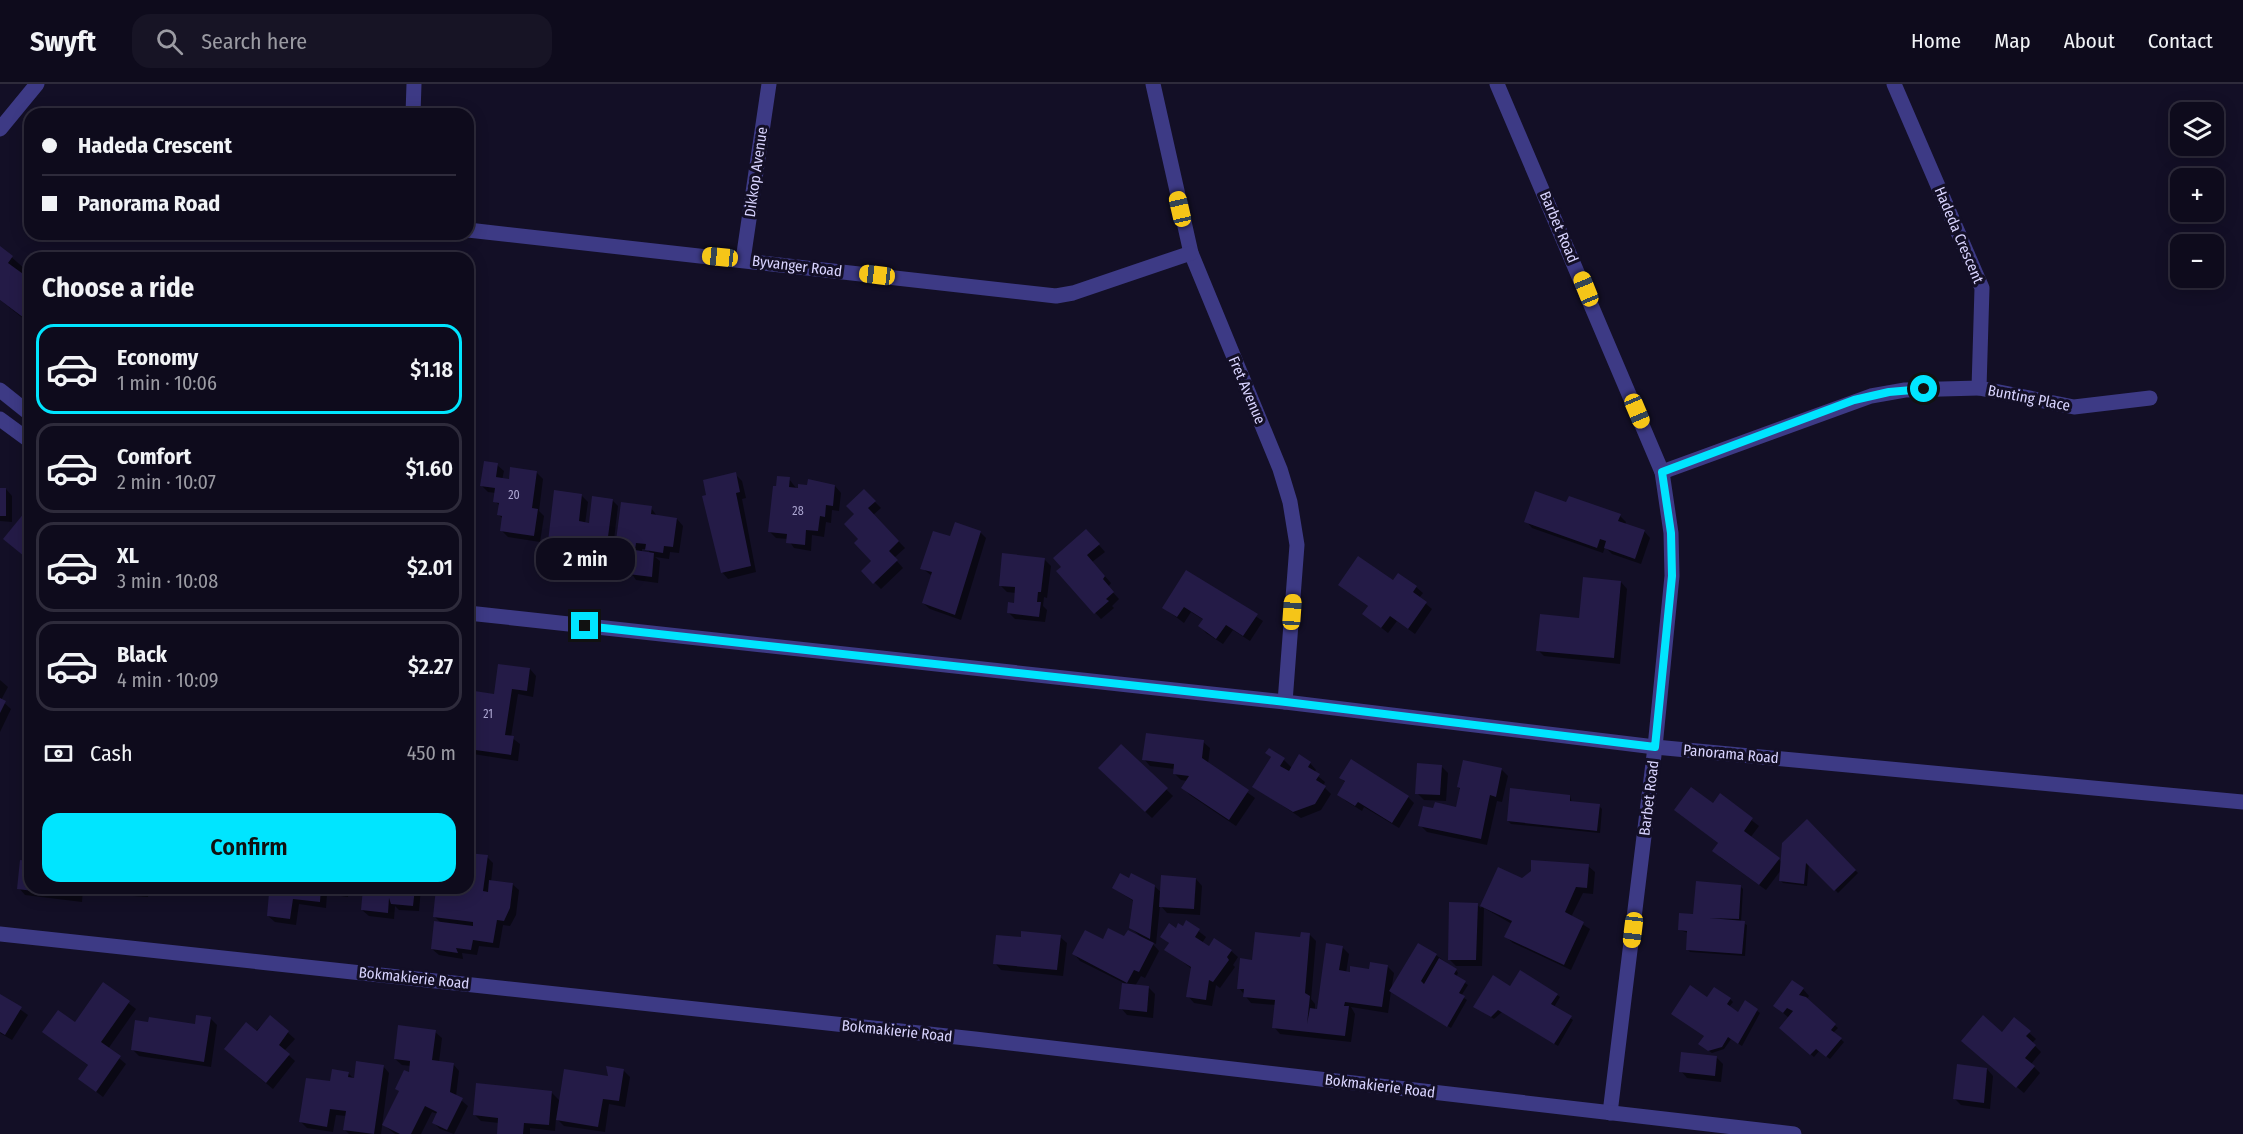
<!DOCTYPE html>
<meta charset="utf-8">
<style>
:root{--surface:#0e0b1c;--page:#171425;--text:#f1f3f6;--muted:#9b9ba3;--line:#2e2b3b;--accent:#00e5ff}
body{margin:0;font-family:"Fira Sans Condensed",sans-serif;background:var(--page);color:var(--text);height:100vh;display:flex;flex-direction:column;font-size:22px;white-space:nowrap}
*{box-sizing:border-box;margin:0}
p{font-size:20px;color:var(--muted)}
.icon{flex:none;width:33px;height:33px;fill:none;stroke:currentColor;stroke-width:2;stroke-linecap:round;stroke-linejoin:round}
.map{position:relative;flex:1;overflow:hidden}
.details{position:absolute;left:24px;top:168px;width:450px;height:642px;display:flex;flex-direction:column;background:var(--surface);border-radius:18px;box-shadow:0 3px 15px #0003,0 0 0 2px var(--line)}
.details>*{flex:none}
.guide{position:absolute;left:24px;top:24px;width:450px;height:132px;border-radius:18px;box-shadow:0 3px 15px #0003,0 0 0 2px var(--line);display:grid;align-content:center;height:132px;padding:0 18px;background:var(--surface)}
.fabs{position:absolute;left:2170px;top:18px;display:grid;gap:12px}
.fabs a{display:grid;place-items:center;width:54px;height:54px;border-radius:12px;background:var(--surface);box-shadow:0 3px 15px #0003,0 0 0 2px var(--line);font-size:30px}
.end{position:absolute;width:27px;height:27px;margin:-14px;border:8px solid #00e5ff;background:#111;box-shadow:0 0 0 3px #111}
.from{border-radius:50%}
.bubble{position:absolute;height:42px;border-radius:18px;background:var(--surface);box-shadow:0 3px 15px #0003,0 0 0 2px var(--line);font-size:20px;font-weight:600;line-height:42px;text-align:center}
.car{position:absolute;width:18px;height:36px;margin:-18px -9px;border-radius:8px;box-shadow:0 0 4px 2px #0007;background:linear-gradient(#f5c518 24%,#345 0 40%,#f5c518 0 76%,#345 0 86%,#f5c518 0)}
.guide b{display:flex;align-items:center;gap:21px;height:57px;font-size:22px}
.guide b+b{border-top:2px solid var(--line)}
.guide i{width:15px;height:15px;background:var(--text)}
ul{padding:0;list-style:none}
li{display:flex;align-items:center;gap:18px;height:90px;margin:0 12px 9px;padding:0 6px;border:3px solid var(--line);border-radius:18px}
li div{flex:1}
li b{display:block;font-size:22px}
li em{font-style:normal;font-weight:600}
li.on{border-color:var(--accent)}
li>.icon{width:54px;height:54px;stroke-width:1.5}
h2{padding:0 18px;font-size:27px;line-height:72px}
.pay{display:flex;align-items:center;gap:15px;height:66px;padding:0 18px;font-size:22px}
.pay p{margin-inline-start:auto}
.button{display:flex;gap:12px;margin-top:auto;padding:12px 18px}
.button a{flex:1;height:69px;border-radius:18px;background:var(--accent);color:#111;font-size:24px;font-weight:600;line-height:69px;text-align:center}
header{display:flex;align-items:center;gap:36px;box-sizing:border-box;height:84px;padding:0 30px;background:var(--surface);border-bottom:2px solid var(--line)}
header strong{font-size:28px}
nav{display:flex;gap:33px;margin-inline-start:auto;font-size:21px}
.search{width:420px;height:54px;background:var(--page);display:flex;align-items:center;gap:15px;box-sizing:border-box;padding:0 21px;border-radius:18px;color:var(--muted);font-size:22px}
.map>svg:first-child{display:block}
</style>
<header>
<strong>Swyft</strong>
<div class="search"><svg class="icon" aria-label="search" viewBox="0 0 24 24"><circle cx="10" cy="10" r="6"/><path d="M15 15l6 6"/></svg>Search here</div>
<nav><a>Home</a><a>Map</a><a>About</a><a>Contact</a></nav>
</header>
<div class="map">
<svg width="2243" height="1050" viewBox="0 0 2243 1050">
<rect width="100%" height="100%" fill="#130f26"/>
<g fill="#0007" fill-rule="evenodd">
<polygon points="0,163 26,186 22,191 30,197 30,240 0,216"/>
<polygon points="497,381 504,387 502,396 510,397 536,388 543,395 539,427 544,432 540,458 508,453 502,447 503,435 499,431 500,422 495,417 496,409 488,408 482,402"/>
<polygon points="735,390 742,397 746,414 742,415 756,488 728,495 722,488"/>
<polygon points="789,395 796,404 835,402 841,409 839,427 832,426 831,439 826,438 824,453 812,451 811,467 794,464 788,455 776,454 769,447"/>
<polygon points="0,405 6,405 12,412 12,438 0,437"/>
<polygon points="864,407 881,424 873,431 905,464 894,474 903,484 881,505 863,487 873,477 860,455"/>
<polygon points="581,411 588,418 585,440 590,440 612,416 618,422 610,489 595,487 595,493 572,489 565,483 554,481 547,475"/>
<polygon points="1567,420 1620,432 1626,438 1625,441 1644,447 1650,454 1641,480 1612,470 1605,463 1603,469 1532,444 1526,437"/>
<path d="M651,424L657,432L677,435L683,442L679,469L670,468L669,475L655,473L660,477L658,499L636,496L630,487L621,486L615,479ZM642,465H647L651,470L642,469Z"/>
<polygon points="980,448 986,454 961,536 930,525 923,519 932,492 922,484 951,454"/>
<polygon points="1092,453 1105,468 1092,478 1111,499 1108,503 1119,515 1112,522 1114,524 1101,535 1058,488"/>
<polygon points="1044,475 1051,482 1047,514 1044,513 1043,522 1047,526 1045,538 1015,535 1009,529 1015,521 1016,509 1007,508 1000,501"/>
<polygon points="1186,488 1263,537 1250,557 1233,546 1223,560 1206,549 1200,542 1204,536 1191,528 1184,539 1164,524"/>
<polygon points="1394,498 1416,503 1423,509 1419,514 1432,525 1415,550 1397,537 1388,549 1364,530 1369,523 1340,500"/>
<polygon points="1621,498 1627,505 1620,580 1544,572 1538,566 1581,535"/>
<polygon points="530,585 536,592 533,613 518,610 511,653 520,660 518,677 473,670 468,665 468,608 495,611"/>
<polygon points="0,596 8,603 1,616 11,625 0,648"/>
<polygon points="1203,658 1210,664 1208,680 1255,714 1236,742 1190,711 1183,704 1188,697 1181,696 1175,690 1175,685 1150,682 1144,675"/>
<polygon points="1121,662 1173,712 1152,734 1100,684"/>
<polygon points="1267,669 1284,676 1292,684 1310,679 1316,686 1314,689 1325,698 1323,702 1331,710 1321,726 1301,734 1254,702 1272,674"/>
<polygon points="1441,682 1448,689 1446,717 1424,716 1417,709"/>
<polygon points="1502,686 1508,692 1502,718 1497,717 1487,761 1427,748 1420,741 1458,724 1461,706 1458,703"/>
<polygon points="1341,694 1408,713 1414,719 1399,744 1364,723 1362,727 1346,717 1339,710 1346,699"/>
<polygon points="1570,712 1572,719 1599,722 1602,725 1600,749 1511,740 1508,737"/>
<polygon points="1720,712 1759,742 1750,754 1782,778 1807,737 1858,789 1838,809 1809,779 1807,802 1783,799 1780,796 1781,786 1766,806 1720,773 1719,760 1676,726 1713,721"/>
<polygon points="468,771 487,773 493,779 491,798 512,800 519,806 516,831 510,842 503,841 499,864 479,862 477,871 462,869 463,875 439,871 432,865 441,839 434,832 450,804 468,804"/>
<polygon points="30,779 30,804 83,804 82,818 25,811 19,804"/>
<polygon points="1588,782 1595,788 1593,810 1583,809 1571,833 1590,845 1571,886 1513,859 1506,853 1512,840 1484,824 1482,882 1456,882 1449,875 1477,821 1481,824 1499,785 1522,796"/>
<polygon points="1196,795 1202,802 1200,831 1167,829 1160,821 1156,860 1150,857 1159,867 1145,894 1141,892 1135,902 1149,904 1155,910 1153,934 1127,931 1121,924 1124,899 1080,877 1074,870 1103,857 1141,853 1130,843 1135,818 1113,804 1129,796 1154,802 1162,809"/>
<polygon points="1740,802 1743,805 1741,838 1747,841 1745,872 1690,868 1687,865 1688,849 1680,846 1695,832"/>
<polygon points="126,804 149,804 148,813 133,812"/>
<polygon points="219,804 260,804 259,806"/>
<polygon points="279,804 349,804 348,813 327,810 326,824 299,820 296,841 275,838 268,832"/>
<polygon points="364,804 421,804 419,827 399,826 395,822 394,835 369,832 362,826"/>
<polygon points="1187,838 1206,853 1202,859 1209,864 1231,867 1238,873 1233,881 1235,883 1220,904 1216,901 1212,922 1194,919 1188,912 1192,885 1166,865 1170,860 1162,853 1183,844"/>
<polygon points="1310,851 1316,857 1311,915 1315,920 1315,926 1318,927 1342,863 1349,870 1346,889 1370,887 1387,882 1394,889 1391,907 1436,871 1456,886 1458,889 1456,893 1468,901 1461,912 1467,916 1451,944 1391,907 1388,929 1351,923 1355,930 1351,958 1280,950 1274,943 1276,921 1251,919 1239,904 1253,877"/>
<polygon points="1060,853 1067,859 1063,892 1001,886 995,879 1022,855"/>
<polygon points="103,900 136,925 108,965 126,980 103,1013 80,995 89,982 44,948 75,940"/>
<polygon points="1511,904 1557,911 1560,913 1554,923 1573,936 1558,962 1502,928 1494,935 1478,925"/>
<polygon points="1803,905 1809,912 1805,917 1838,944 1833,949 1844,958 1830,975 1819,967 1814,973 1781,944 1789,934 1782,928"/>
<polygon points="0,911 28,931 12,956 0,949"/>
<polygon points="1708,915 1730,915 1733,918 1729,923 1738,930 1746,919 1760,929 1742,962 1731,955 1724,965 1712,969 1703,963"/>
<polygon points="270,933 295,955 284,967 295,977 273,1005 232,971"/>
<polygon points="211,935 217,941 211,983 139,972 132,965"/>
<polygon points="2014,935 2036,955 2032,959 2041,968 2031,980 2040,989 2024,1009 1969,963 2002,950"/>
<polygon points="435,948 442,954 439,978 453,980 459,987 456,1012 468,1022 454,1050 440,1045 434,1039 438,1030 432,1028 421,1050 395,1050 384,1041 410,990 411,982 402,981 395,975"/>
<polygon points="1716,973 1723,980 1721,998 1687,994 1681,987"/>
<polygon points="383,982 389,989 381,1050 349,1050 345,1046 347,1032 336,1031 333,1048 307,1044 301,1038 332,999 348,989 355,996"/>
<polygon points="1987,985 1993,992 1990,1025 1961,1021 1955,1015"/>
<polygon points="623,986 630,993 625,1023 609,1020 605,1048 564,1042 556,1034 555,1047 530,1044 530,1050 498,1050 499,1039 481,1037 474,1030 551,1008 560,1017"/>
</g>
<g fill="#241b47">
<polygon points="0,162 13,172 8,179 30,195 28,237 0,216"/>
<polygon points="484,377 498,379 496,393 509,395 510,383 537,387 532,424 538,425 534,452 500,447 502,432 497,431 499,419 493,418 495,404 480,402"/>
<polygon points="736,388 740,408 736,409 751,482 721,489 702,412 706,411 703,396"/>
<polygon points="777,392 790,393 789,403 798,404 798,400 807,401 808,395 835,401 833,422 826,421 825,433 820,432 818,447 806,446 805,461 786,459 787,450 768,448 773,402 776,402"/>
<rect x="0" y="404" width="6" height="28"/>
<polygon points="864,405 876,417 868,424 899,457 889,467 898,476 873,500 861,487 871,477 854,459 858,455 844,440 854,430 846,422"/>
<polygon points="554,406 582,410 579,437 589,439 592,412 613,415 604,483 589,482 588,487 564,483 565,478 546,475"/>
<polygon points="1535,407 1566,418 1569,412 1621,430 1618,437 1645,446 1635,475 1604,464 1606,457 1600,455 1597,464 1524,438"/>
<polygon points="621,418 652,422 651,430 677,434 673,463 664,462 663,469 645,466 646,460 636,459 635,466 654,469 652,493 628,490 629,482 613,480"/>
<polygon points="25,428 30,432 30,477 3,455"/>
<polygon points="955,438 981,447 955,531 922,519 932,488 920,485 933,447 950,452"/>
<polygon points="1086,445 1100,460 1087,471 1105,492 1103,495 1114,508 1106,515 1109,517 1094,530 1056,487 1061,483 1053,474"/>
<polygon points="1002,469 1045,474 1041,508 1038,508 1037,518 1041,518 1039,533 1007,529 1008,518 1014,519 1015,503 999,502"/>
<polygon points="1358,472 1393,496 1398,489 1417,502 1413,508 1427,518 1408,545 1390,532 1381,544 1362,530 1368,522 1338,501"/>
<polygon points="1186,486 1258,530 1243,552 1226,541 1216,555 1198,542 1203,535 1184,523 1177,533 1162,524"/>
<polygon points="1583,493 1621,497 1614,574 1536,567 1540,530 1579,534"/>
<polygon points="498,580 530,584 527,607 512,605 505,651 514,652 511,671 468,665 468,606 494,610"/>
<polygon points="0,614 6,617 0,629"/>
<polygon points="1146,649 1204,656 1202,674 1249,706 1229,736 1181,704 1189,692 1173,690 1174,680 1142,676"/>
<polygon points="30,655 30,680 22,676"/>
<polygon points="1121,660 1168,704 1145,728 1098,684"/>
<polygon points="1269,664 1285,674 1280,682 1289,687 1299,670 1311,678 1308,683 1320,690 1316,696 1326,702 1315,720 1293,728 1252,703 1271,673 1265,669"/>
<polygon points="1351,675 1409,712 1392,739 1358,718 1355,722 1337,711 1345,697 1339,694"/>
<polygon points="1463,676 1502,684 1496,713 1490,711 1481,755 1418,742 1423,722 1433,724 1435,718 1456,723 1460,704 1457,703"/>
<polygon points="1417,679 1442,681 1440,711 1415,710"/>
<polygon points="1691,703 1713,719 1720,709 1753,734 1744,747 1780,774 1759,801 1712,767 1718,759 1674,726"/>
<polygon points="1510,704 1570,711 1570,717 1600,720 1597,747 1507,737"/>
<polygon points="1807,735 1856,786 1834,807 1806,779 1804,800 1779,797 1782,759"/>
<polygon points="468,769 488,771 483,807 488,808 489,796 513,799 510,824 504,837 497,836 493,859 473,856 471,866 456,864 458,869 431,865 434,837 473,842 473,838 433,833 436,804 468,804"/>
<polygon points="20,776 30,777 30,804 76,804 76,812 17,805"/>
<polygon points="1531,776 1589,780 1587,804 1576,803 1565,828 1584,838 1564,881 1504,853 1512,837 1480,822 1498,783 1522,794 1531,787"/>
<polygon points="1120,789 1129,794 1131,789 1155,801 1150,855 1129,844 1133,816 1112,804"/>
<polygon points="1161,791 1196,794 1194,825 1159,823"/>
<polygon points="1696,797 1741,801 1739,835 1709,834 1745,837 1742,870 1686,866 1687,847 1678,846 1679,829 1693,830"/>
<polygon points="125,804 143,804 142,807 125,806"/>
<polygon points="277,804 321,804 320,818 293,815 290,835 267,832 269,809 276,810"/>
<polygon points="363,804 415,804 413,822 391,820 389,814 388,829 361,826"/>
<polygon points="1449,818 1478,819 1476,876 1448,876"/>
<polygon points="1186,836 1200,845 1195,853 1209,862 1214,854 1232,866 1227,873 1229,876 1213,898 1209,896 1206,916 1186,913 1191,883 1164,866 1169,859 1160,853 1169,839 1176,844 1178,839 1183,842"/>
<polygon points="1108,844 1124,852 1128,846 1154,859 1139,888 1134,886 1127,899 1072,870 1085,846 1103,855"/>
<polygon points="1021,847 1061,851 1057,886 993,880 996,851 1021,853"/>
<polygon points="1255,848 1300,853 1301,848 1310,849 1305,909 1310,912 1307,940 1310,924 1317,925 1326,859 1343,862 1339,886 1350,888 1350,882 1369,885 1370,878 1388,881 1382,923 1345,918 1344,922 1349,922 1345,952 1272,944 1275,916 1243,913 1244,905 1237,905 1240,874 1252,876"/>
<polygon points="1418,859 1437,870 1421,897 1424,900 1439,874 1457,885 1454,890 1466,897 1459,909 1465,912 1447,943 1389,907"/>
<polygon points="1520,886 1558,910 1551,920 1572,932 1554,960 1498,926 1491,933 1473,923 1493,891 1510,902"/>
<polygon points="1792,896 1804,904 1799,911 1806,913 1836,940 1831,946 1842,954 1826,973 1816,965 1810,971 1779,944 1793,927 1787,924 1783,929 1773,922"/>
<polygon points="103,898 130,917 101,958 121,972 96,1008 78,995 88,981 42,948 58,926 75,938"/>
<polygon points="1122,899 1149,902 1147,928 1119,925"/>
<polygon points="1690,901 1707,913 1714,903 1731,914 1727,920 1738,928 1745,916 1758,925 1738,960 1728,953 1722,963 1708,967 1698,960 1704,952 1671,930"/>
<polygon points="0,910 22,923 5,951 0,948"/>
<polygon points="196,931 211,933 204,978 131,966 135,936 148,938 149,933 195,940"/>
<polygon points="270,931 289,947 279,961 290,970 266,999 224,965 246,938 257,947"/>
<polygon points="1983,931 2002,948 2014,933 2031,947 2026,952 2036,961 2025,974 2035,982 2016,1004 1961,957"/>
<polygon points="398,941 436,946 432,976 454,979 450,1008 463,1014 447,1046 432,1039 437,1028 425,1022 411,1050 400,1050 382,1041 399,1007 395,1005 404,986 409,988 410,977 394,975"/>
<polygon points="1681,968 1717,972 1715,992 1679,988"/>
<polygon points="356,977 384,981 374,1050 343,1046 346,1027 330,1025 327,1043 299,1038 306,994 330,997 332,985 349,988 348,993 354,994"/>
<polygon points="1957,980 1987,984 1984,1019 1953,1015"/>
<polygon points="606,982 624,985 619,1017 603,1015 598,1043 556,1036 564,985 608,992"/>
<polygon points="476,999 552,1007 549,1041 524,1039 523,1050 497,1050 498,1034 473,1031"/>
</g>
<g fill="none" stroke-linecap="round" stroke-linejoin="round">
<g stroke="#3d3a85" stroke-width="15">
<polyline points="1153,0 1191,169 1280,385 1290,418 1297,461 1285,618"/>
<polyline points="1497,0 1662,388 1671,449 1672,492 1655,663 1610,1029"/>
<polyline points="413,30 414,0"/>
<polyline points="0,45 37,0"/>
<polyline points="468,146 1056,212 1073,209 1191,169"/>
<polyline points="743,176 769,0"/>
<polyline points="1979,304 2074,323 2150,314"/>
<polyline points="0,306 30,330"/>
<polyline points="0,335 30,357"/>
<polyline points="1662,388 1871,312 1905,306 1979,304 1982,204 1894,0"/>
<polyline points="468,529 1285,618 1655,663 2243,718"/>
<polyline points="0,850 975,955 1794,1050"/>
</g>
</g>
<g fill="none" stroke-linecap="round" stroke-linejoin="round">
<polyline stroke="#00e5ff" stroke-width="8" points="585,542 1286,618 1655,663 1672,492 1671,449 1662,388 1854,316 1889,308 1924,305"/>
</g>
<g text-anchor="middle" stroke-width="6" stroke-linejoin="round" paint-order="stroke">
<g font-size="12" fill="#aca6d1">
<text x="514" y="415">20</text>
<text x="798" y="431">28</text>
<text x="488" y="634">21</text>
</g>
<g font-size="15" fill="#d9d4ff" stroke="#130f26">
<text transform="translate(756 88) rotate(-82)" y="5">Dikkop Avenue</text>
<text transform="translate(1559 143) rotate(67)" y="5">Barbet Road</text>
<text transform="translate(1959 151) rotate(67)" y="5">Hadeda Crescent</text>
<text transform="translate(797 182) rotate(7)" y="5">Byvanger Road</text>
<text transform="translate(1247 306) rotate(67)" y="5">Fret Avenue</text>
<text transform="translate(2029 314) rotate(11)" y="5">Bunting Place</text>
<text transform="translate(1731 670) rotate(5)" y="5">Panorama Road</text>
<text transform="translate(1649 714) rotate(-83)" y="5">Barbet Road</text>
<text transform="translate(414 894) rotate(6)" y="5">Bokmakierie Road</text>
<text transform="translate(897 947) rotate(6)" y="5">Bokmakierie Road</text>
<text transform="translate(1380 1002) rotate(7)" y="5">Bokmakierie Road</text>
</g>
</g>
</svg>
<div class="fabs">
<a><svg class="icon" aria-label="layers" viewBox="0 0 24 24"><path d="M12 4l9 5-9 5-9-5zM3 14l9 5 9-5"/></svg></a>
<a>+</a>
<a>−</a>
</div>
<i class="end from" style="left:1924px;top:305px"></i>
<i class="end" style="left:585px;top:542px"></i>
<div class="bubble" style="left:536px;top:454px;width:99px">2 min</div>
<i class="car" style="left:1180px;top:125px;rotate:347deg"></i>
<i class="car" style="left:720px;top:173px;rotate:276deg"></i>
<i class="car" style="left:877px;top:191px;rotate:277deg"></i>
<i class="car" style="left:1586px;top:205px;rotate:338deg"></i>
<i class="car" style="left:1637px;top:327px;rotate:157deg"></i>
<i class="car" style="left:1292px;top:528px;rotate:4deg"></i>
<i class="car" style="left:1633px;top:846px;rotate:187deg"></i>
<div class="guide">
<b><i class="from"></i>Hadeda Crescent</b>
<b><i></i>Panorama Road</b>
</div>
<section class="details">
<h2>Choose a ride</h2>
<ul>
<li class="on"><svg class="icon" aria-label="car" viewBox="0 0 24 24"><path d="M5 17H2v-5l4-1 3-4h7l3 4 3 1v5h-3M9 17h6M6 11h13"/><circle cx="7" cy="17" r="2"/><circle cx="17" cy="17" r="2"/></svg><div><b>Economy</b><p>1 min · 10:06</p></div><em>$1.18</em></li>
<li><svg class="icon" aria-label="car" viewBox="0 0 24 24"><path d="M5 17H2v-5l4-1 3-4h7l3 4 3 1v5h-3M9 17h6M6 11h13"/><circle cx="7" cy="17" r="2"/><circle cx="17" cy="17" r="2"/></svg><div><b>Comfort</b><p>2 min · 10:07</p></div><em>$1.60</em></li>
<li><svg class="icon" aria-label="car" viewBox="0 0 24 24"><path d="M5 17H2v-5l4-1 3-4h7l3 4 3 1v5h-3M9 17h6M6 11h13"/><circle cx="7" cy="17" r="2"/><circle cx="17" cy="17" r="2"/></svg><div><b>XL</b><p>3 min · 10:08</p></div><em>$2.01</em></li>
<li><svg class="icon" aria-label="car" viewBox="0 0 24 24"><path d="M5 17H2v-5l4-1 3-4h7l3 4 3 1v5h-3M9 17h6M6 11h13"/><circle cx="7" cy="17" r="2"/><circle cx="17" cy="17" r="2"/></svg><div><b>Black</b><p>4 min · 10:09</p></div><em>$2.27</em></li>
</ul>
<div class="pay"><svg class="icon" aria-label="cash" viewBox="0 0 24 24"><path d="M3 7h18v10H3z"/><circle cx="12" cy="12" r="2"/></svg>Cash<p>450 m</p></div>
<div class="button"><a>Confirm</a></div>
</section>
</div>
